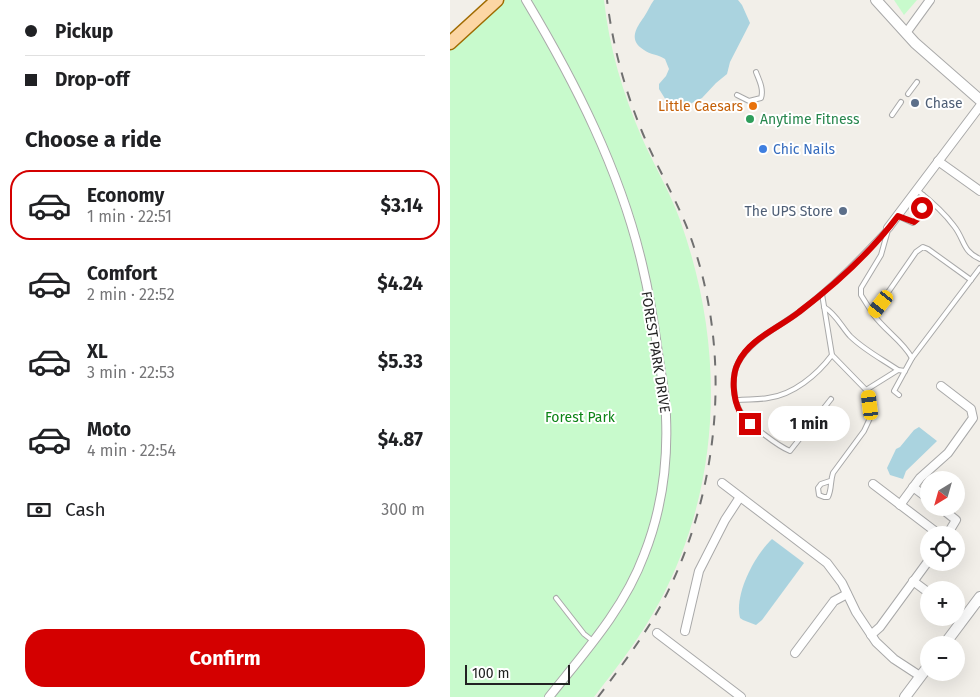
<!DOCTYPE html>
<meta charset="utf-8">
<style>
:root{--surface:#fff;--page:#f2f2f2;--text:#202124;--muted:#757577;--line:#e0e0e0;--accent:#d40000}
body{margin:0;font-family:"Fira Sans",sans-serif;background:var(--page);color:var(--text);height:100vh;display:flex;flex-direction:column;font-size:19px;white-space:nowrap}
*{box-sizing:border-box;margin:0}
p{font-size:16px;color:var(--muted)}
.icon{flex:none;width:28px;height:28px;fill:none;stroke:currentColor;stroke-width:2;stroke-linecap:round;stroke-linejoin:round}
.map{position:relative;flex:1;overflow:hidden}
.drawer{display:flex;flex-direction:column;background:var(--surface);width:450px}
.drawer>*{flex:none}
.guide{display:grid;align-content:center;height:110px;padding:0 25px;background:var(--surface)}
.needle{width:32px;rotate:217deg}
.fabs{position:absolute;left:470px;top:471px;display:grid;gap:10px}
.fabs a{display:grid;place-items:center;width:45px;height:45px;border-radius:50%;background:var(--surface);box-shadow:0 5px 20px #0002;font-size:25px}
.scale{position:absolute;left:15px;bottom:12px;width:105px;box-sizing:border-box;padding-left:5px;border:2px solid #222;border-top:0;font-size:14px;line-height:18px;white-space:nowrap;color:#222;-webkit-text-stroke:4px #fff;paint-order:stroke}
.end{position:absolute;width:22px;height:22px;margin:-11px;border:6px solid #d40000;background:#fff;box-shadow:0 0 0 2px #fff}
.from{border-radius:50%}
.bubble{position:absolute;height:35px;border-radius:18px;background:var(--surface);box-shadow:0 5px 20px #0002;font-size:16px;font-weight:700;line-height:35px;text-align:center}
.car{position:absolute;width:15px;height:30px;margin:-15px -8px;border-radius:6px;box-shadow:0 0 4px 1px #0007;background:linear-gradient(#f5c518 24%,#345 0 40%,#f5c518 0 76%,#345 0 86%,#f5c518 0)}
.guide b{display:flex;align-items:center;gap:18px;height:48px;font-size:19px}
.guide b+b{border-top:1px solid var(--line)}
.guide i{width:12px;height:12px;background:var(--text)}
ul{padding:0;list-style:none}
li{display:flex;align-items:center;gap:15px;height:70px;margin:0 10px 8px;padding:0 15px;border:2px solid transparent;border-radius:20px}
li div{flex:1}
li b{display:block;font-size:19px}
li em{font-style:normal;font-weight:700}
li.selected{border-color:var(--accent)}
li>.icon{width:45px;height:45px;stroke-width:1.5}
h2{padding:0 25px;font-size:22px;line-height:60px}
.pay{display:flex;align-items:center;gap:12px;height:55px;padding:0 25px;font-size:19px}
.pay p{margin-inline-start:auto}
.primary-button{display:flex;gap:10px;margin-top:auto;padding:10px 25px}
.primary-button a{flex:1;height:58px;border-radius:20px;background:var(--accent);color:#fff;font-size:20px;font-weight:700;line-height:58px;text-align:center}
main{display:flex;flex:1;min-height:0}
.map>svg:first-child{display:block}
</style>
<main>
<section class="drawer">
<div class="guide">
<b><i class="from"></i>Pickup</b>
<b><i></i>Drop-off</b>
</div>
<h2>Choose a ride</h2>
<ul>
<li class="selected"><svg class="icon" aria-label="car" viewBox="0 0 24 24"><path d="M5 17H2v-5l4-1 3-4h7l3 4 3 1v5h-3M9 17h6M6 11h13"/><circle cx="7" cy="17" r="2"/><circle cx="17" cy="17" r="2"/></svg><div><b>Economy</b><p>1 min · 22:51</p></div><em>$3.14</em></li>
<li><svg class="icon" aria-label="car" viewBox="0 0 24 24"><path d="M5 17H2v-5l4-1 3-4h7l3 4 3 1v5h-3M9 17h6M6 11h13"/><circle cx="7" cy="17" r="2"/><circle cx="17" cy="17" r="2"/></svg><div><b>Comfort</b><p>2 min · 22:52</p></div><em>$4.24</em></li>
<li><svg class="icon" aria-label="car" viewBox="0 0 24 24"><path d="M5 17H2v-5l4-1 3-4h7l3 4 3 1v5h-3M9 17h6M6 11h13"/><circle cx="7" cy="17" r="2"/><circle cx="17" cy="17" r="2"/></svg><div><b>XL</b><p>3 min · 22:53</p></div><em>$5.33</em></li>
<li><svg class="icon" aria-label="car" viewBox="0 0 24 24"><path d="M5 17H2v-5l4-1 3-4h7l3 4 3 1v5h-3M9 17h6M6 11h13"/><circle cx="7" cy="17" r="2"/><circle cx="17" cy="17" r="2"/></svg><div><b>Moto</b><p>4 min · 22:54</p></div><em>$4.87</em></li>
</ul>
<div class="pay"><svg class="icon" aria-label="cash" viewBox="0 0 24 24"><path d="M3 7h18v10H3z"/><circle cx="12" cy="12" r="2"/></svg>Cash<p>300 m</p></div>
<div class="primary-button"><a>Confirm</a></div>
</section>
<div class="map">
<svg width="530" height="697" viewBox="0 0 530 697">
<rect width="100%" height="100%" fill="#f2efe9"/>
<g fill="#c8facc">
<path d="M49,0H154C159,47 173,94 192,138C204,165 220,192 230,220C275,345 273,482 210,601C192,635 168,666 144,697H0V45Z"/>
<polygon points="444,0 467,0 454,15"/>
</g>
<g fill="#aad3df">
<path d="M204,0H288L292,5L300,23L280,62L277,74L266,83L252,98L234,107L219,105L209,89V84L216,76L219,69L215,59C208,54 200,55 194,50C178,40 186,28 194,17C198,11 200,5 204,0Z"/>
<polygon points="469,427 487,441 485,443 456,471 453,479 440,475 437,468 446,449 450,447 464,430"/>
<path d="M322,539L354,563L312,620L306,625L293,620L290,618C284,594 305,555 322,539Z"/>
</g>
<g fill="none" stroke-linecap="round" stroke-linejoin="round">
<g stroke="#a9a9a9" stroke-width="6">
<g id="service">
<polyline points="458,94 467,82"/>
<path d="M287,95L299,101L311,98C314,89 309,80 306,72"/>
<polyline points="442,115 451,102"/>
<path d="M467,190C481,201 493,211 504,226C515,240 512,251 530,259"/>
<path d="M448,216L463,223C473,215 472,206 473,195"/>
<path d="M374,307C386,314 391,326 400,336C414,350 432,359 448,370L455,371"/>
<polyline points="423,314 411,295 411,288 431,255 438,230"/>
<path d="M462,358C452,340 435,331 423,314L466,252L473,247L478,249L521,280"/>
<polyline points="416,390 448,370"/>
<polyline points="449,395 444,391 462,358 530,268"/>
<path d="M381,399L340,451C328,446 300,425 292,414C283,402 281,376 288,363C301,339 329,327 349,312C382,287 410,258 438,228"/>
<path d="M287,400C297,399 308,400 318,398C343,395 367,375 382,355L372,294"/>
<path d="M380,481L371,484L368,488L369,495L374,497H378C382,489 380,482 383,473L414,431L421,416L419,393L382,355"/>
<polyline points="106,598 134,634 143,641"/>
</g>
</g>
<g stroke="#a9a9a9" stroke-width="10">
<g id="minor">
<path d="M76,0C125,82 170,170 192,264C199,293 204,323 208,353C211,375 216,396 216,417C218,464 211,512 194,555C174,609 134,653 99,697"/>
<polyline points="456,33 480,0"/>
<polyline points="488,161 530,191"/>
<polyline points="438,228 530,106"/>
<polyline points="272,483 377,563 392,583 406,612 426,642 444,659 470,676"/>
<polyline points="423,484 490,535"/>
<polyline points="463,487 479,499"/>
<polyline points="450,505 470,478 498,453 523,418 521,409 491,386"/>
<polyline points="491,508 506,520 497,535"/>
<polyline points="463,581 479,593"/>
<polyline points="235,631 249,571 275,520 290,497"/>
<polyline points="207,633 291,697"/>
<polyline points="421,635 430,627 479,560"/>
<polyline points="345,653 384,601 397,594"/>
</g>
</g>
<g stroke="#a9a9a9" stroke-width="12">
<g id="tertiary">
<polyline points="426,0 465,43 530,100"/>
<polyline points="494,645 530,597"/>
<polyline points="455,697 479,665"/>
</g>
</g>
<g stroke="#a06b00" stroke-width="15">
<polyline id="primary" points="0,43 47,0"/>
</g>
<use href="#service" stroke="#fff" stroke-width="4"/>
<use href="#minor" stroke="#fff" stroke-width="8"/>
<use href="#tertiary" stroke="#fff" stroke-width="10"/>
<use href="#primary" stroke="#fcd6a4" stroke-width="12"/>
<path stroke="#707070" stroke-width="2" stroke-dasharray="10 10" stroke-linecap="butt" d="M148,697C170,668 192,639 210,607C271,493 284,351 238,230C225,197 207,167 193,134C175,91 163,47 157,0"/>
</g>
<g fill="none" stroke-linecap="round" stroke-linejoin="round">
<path stroke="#d40000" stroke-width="6" d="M300,424C297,420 293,416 290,412C283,399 281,377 288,363C299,339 329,328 349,312C386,284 420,253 448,216L464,222L470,217L472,208"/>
</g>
<g fill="#5c6f8a" stroke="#fff" stroke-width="2">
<circle cx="465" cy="103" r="5"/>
<circle cx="393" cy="211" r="5"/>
</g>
<circle fill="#e8710a" stroke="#fff" stroke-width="2" cx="303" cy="106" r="5"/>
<circle fill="#2e9e5b" stroke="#fff" stroke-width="2" cx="300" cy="119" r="5"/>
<circle fill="#3f7fe0" stroke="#fff" stroke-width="2" cx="313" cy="149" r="5"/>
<g text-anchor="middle" stroke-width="4" stroke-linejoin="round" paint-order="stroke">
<g font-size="14" fill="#4e5e75" stroke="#fff" text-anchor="start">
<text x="475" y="108">Chase</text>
<text x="383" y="216" text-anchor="end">The UPS Store</text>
</g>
<g font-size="14" fill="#c56008" stroke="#fff" text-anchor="end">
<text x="293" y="111">Little Caesars</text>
</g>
<g font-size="14" fill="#27864d" stroke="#fff" text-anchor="start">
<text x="310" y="124">Anytime Fitness</text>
</g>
<g font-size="14" fill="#366cbe" stroke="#fff" text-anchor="start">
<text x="323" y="154">Chic Nails</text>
</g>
<g font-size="14" fill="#222" stroke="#fff">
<text transform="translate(206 352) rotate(81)" y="5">FOREST PARK DRIVE</text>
</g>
<g font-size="14" fill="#0c8416" stroke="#fff">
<text x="130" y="422">Forest Park</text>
</g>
</g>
</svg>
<div class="fabs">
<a><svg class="needle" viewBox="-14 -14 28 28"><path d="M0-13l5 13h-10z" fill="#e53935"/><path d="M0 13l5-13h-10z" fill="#757577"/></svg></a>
<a><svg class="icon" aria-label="locate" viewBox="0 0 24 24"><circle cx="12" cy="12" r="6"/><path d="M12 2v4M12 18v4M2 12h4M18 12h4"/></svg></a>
<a>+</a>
<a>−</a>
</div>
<div class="scale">100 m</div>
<i class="end from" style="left:472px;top:208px"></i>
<i class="end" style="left:300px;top:424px"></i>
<div class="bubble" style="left:318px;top:406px;width:82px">1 min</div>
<i class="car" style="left:431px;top:304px;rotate:218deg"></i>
<i class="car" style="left:420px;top:405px;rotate:353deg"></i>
</div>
</main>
